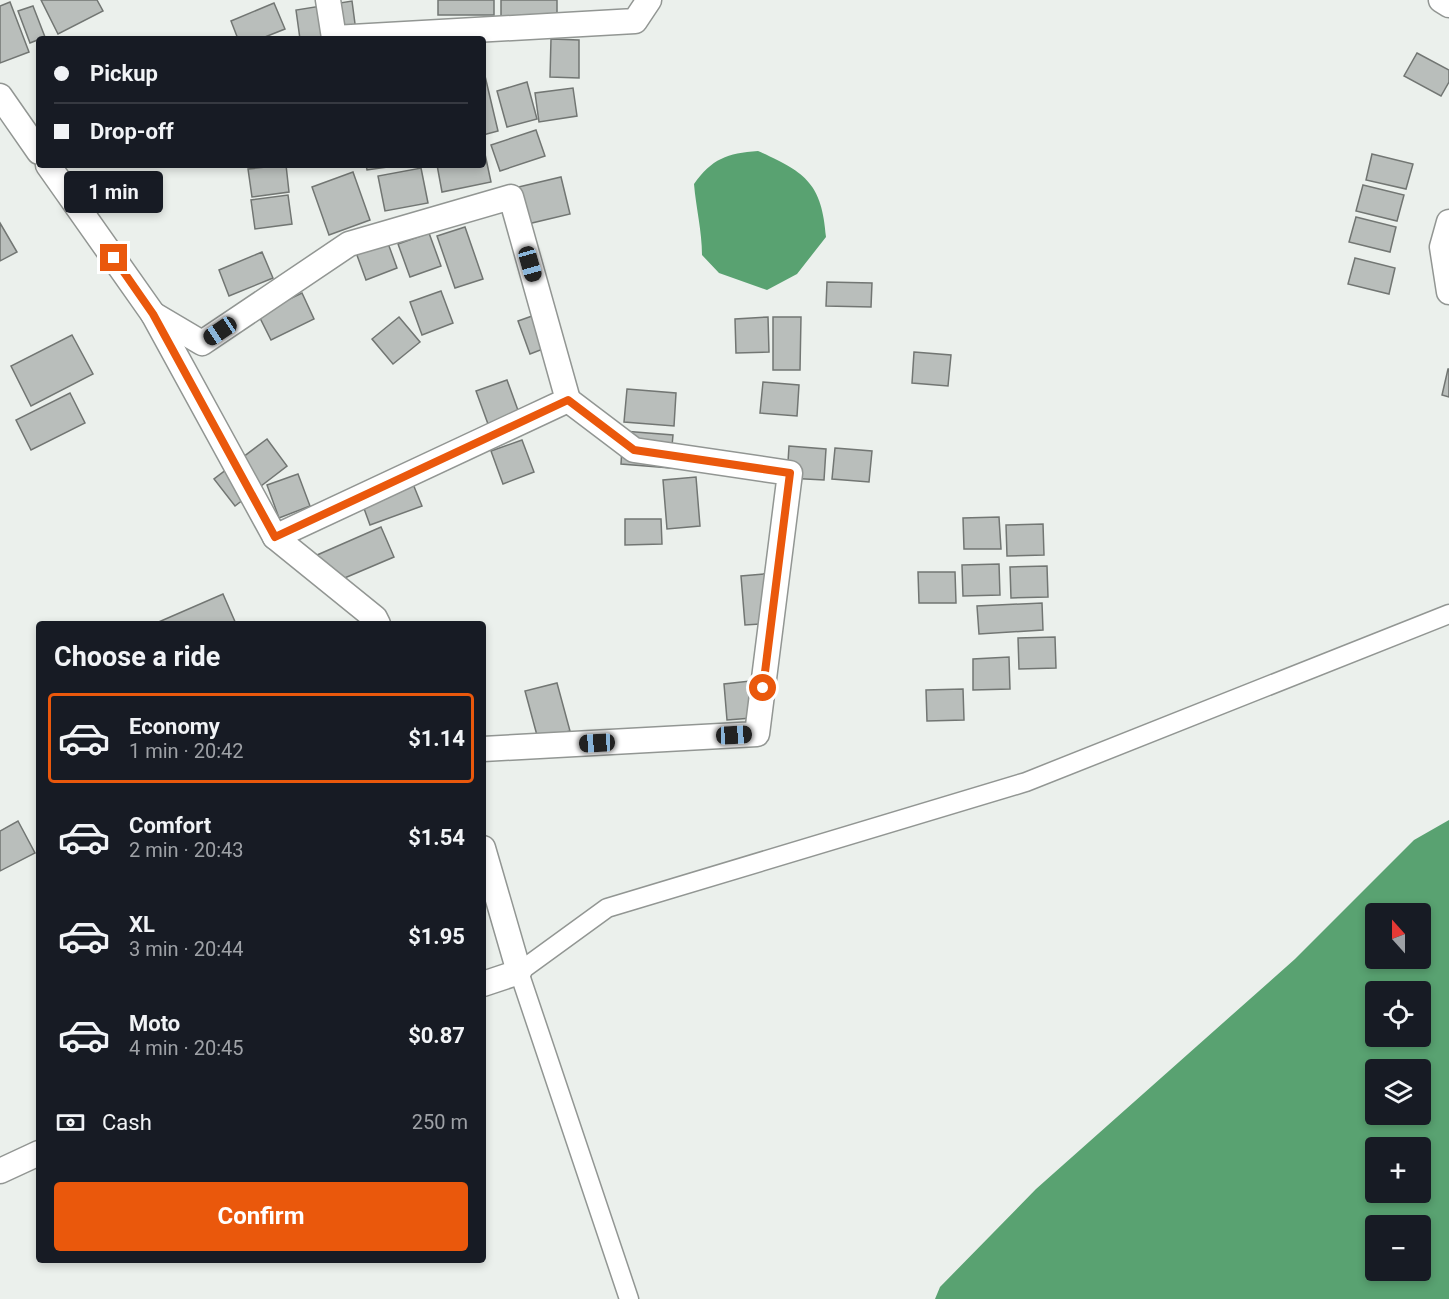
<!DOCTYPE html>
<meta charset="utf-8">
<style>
:root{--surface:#171b24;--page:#242831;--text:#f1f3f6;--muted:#9ea1a6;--line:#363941;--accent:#ea580c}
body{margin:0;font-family:Roboto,sans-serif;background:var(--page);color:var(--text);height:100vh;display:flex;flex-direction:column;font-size:22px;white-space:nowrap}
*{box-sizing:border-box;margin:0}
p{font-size:20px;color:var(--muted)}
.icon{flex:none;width:33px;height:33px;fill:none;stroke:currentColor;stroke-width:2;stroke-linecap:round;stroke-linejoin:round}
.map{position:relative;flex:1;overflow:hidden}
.details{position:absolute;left:36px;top:621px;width:450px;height:642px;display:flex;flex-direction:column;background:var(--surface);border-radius:6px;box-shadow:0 3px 9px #0003}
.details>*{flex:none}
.banner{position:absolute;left:36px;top:36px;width:450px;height:132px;border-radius:6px;box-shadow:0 3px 9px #0003;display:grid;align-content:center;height:132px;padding:0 18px;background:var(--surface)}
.needle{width:39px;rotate:339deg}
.controls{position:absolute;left:1365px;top:903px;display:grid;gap:12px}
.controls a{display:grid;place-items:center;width:66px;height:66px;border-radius:6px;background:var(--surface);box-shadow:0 3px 9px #0003;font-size:30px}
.end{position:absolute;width:27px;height:27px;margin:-14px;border:8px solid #ea580c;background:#fff;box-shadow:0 0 0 3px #fff}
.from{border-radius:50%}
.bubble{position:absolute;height:42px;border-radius:6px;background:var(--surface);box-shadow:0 3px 9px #0003;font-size:20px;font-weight:700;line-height:42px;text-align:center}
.car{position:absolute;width:18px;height:36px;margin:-18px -9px;border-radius:8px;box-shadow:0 0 4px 2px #0007;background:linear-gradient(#222 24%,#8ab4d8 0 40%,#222 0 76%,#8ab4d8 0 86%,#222 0)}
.banner b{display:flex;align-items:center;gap:21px;height:57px;font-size:22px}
.banner b+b{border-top:2px solid var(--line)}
.banner i{width:15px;height:15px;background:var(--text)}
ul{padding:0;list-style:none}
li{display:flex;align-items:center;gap:18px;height:90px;margin:0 12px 9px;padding:0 6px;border:3px solid transparent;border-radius:6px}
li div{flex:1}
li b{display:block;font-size:22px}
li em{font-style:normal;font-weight:700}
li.selected{border-color:var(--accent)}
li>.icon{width:54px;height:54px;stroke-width:1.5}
h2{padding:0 18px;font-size:27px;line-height:72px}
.pay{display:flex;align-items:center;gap:15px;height:66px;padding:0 18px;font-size:22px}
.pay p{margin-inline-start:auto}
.cta{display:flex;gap:12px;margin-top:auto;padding:12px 18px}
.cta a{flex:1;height:69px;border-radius:6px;background:var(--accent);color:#fff;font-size:24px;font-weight:700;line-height:69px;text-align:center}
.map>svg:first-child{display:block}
</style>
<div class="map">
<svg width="1449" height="1299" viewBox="0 0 1449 1299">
<rect width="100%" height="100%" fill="#ebf0ec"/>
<g fill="#59a271" fill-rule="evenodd">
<path d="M758,151C805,172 822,183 826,237L797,274L767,290L719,273L702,255C702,231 696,208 694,184C712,159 727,153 758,151Z"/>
<path d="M1449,820V1299H935L940,1287L1036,1189L1295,959L1414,840ZM1376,914H1420V958H1376ZM1376,992H1420V1036H1376ZM1376,1070H1420V1114H1376ZM1376,1148H1420V1192H1376ZM1376,1226H1420V1270H1376Z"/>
</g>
<g fill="#b9bebb" stroke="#727673" stroke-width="1.5">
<polygon points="41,0 97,0 103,11 58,34"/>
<rect x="438" y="0" width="56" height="15"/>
<rect x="501" y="0" width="56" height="17"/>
<polygon points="352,1 357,39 300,39 296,10"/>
<polygon points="10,2 29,52 0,63 0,6"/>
<polygon points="274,3 285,29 260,39 238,39 231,21"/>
<polygon points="33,6 45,37 30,43 18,11"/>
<polygon points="551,39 579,40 579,78 550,77"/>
<polygon points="1417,53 1449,70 1449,82 1441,96 1404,76"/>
<polygon points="485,76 498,131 483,135 483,77"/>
<polygon points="527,82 537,119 507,127 497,91"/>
<polygon points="573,88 577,116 539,122 535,93"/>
<polygon points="536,130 545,156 500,171 491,145"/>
<polygon points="483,154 485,154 491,182 442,192 437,165 483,165"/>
<polygon points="1372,154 1413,164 1406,189 1366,180"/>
<polygon points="286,165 289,192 252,197 248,169"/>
<polygon points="366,165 402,165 367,170"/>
<polygon points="421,168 428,203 385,211 378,176"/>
<polygon points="353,172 370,220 329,235 312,187"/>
<polygon points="561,177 570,214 515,227 506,190"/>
<polygon points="1363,185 1404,195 1397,221 1356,211"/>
<polygon points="288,195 292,224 255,229 251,200"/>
<polygon points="1356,217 1396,227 1390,252 1349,242"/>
<polygon points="0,223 17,252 0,261"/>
<polygon points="465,227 483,279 455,288 437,236"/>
<polygon points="429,233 441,266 410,277 398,244"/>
<polygon points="385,235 397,268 366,280 354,247"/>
<polygon points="262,252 273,278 229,296 219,270"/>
<polygon points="1355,258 1395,268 1389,294 1348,284"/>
<polygon points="827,282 872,283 871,307 826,306"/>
<polygon points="441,291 453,323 422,335 410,302"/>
<polygon points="302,293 314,319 271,340 258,314"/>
<polygon points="549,310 561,342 530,354 518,321"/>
<polygon points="399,317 420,342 393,364 372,339"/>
<polygon points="768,317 769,352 736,353 735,319"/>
<polygon points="773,317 801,317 800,370 773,370"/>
<polygon points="72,335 93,374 31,406 11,366"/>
<polygon points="914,352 951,355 948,386 912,383"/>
<polygon points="1448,369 1449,369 1449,397 1442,395"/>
<polygon points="507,380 519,413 488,424 476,391"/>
<polygon points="763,382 799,385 797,416 760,413"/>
<polygon points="627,389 676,393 674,426 624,422"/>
<polygon points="70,393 85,423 31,450 16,420"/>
<polygon points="623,431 673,435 670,468 621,464"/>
<polygon points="267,439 287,466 235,506 214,479"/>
<polygon points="522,440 534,472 503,484 491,451"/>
<polygon points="789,446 826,449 824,480 787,478"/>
<polygon points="835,448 872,451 869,482 832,479"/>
<polygon points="298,474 310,506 279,518 267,485"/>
<polygon points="696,477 700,526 667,529 663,480"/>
<polygon points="413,484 422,506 370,525 362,503"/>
<polygon points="999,517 1001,549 964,549 963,518"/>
<polygon points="625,519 661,519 662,544 625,545"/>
<polygon points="1043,524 1044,555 1007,556 1006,525"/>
<polygon points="381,527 394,557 321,588 308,559"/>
<polygon points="999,564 1000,595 963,596 962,565"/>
<polygon points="1047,566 1048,597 1011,598 1010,567"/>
<polygon points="918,572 955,572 956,603 919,603"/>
<polygon points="774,573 778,623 745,625 741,576"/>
<polygon points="223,594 236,624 154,624"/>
<polygon points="1042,603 1043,630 979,634 977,606"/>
<polygon points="1055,637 1056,668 1019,669 1018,638"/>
<polygon points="1009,657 1010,689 973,690 973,659"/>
<polygon points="750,681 752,718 727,720 724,684"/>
<polygon points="557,683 570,731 538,739 525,691"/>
<polygon points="963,689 964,720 927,721 926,690"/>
<polygon points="18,821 35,853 0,871 0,831"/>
</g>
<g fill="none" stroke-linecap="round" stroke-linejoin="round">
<g stroke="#929693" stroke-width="21">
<polyline id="pedestrian" points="629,1299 519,972 607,908 1026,782 1449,614"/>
</g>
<g stroke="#929693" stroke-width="27">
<g id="minor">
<polyline points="328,0 334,38 635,21 649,0"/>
<polyline points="1441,0 1449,5"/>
<polyline points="0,96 39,152"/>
<polyline points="48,165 153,314 275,537 375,618 378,624"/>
<polyline points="1449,222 1442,247 1449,292"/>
<polyline points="153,314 202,343 349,244 511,197 568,400 275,537"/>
<polyline points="483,749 757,734 790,473 634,450 568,400"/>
<polyline points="483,848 519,972 483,984"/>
<polyline points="0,1171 39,1153"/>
</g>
</g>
<use href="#pedestrian" stroke="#fff" stroke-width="18"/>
<use href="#minor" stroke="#fff" stroke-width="24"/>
</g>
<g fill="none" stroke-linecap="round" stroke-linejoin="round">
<polyline stroke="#ea580c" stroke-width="8" points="114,258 153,314 275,537 568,400 634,450 790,473 763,688"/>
</g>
</svg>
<div class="controls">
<a><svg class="needle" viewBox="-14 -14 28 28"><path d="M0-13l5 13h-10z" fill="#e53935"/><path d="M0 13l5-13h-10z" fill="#9ea1a6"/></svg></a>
<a><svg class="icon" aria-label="locate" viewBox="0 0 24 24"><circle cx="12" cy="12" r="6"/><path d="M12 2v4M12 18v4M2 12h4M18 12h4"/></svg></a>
<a><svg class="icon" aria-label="layers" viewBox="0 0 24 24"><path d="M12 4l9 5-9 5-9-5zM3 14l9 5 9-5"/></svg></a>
<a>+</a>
<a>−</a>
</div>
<i class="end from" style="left:763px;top:688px"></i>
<i class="end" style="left:114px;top:258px"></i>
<div class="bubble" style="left:64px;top:171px;width:99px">1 min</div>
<i class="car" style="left:530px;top:264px;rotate:164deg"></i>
<i class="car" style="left:220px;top:331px;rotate:236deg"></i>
<i class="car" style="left:734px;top:735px;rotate:87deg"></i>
<i class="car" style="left:597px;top:743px;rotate:267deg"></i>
<div class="banner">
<b><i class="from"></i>Pickup</b>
<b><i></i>Drop-off</b>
</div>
<section class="details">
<h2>Choose a ride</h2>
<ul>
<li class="selected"><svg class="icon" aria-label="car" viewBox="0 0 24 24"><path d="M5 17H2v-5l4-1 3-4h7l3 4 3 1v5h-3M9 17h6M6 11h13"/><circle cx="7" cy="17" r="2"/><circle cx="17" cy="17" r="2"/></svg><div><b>Economy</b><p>1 min · 20:42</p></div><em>$1.14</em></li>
<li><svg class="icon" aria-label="car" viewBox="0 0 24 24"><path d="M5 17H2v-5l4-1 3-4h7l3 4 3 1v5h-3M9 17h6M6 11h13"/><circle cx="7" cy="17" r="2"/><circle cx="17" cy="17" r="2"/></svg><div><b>Comfort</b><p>2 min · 20:43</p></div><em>$1.54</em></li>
<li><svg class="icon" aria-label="car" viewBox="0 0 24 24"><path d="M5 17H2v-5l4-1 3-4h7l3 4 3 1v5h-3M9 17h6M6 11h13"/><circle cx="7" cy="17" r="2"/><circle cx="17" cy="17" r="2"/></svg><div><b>XL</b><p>3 min · 20:44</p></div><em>$1.95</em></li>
<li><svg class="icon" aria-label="car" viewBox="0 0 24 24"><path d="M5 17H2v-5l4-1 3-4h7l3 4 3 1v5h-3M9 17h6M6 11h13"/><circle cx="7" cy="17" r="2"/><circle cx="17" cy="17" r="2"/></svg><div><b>Moto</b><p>4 min · 20:45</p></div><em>$0.87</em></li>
</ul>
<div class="pay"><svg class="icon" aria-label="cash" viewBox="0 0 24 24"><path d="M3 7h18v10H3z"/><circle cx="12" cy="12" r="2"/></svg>Cash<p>250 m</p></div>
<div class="cta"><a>Confirm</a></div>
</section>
</div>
